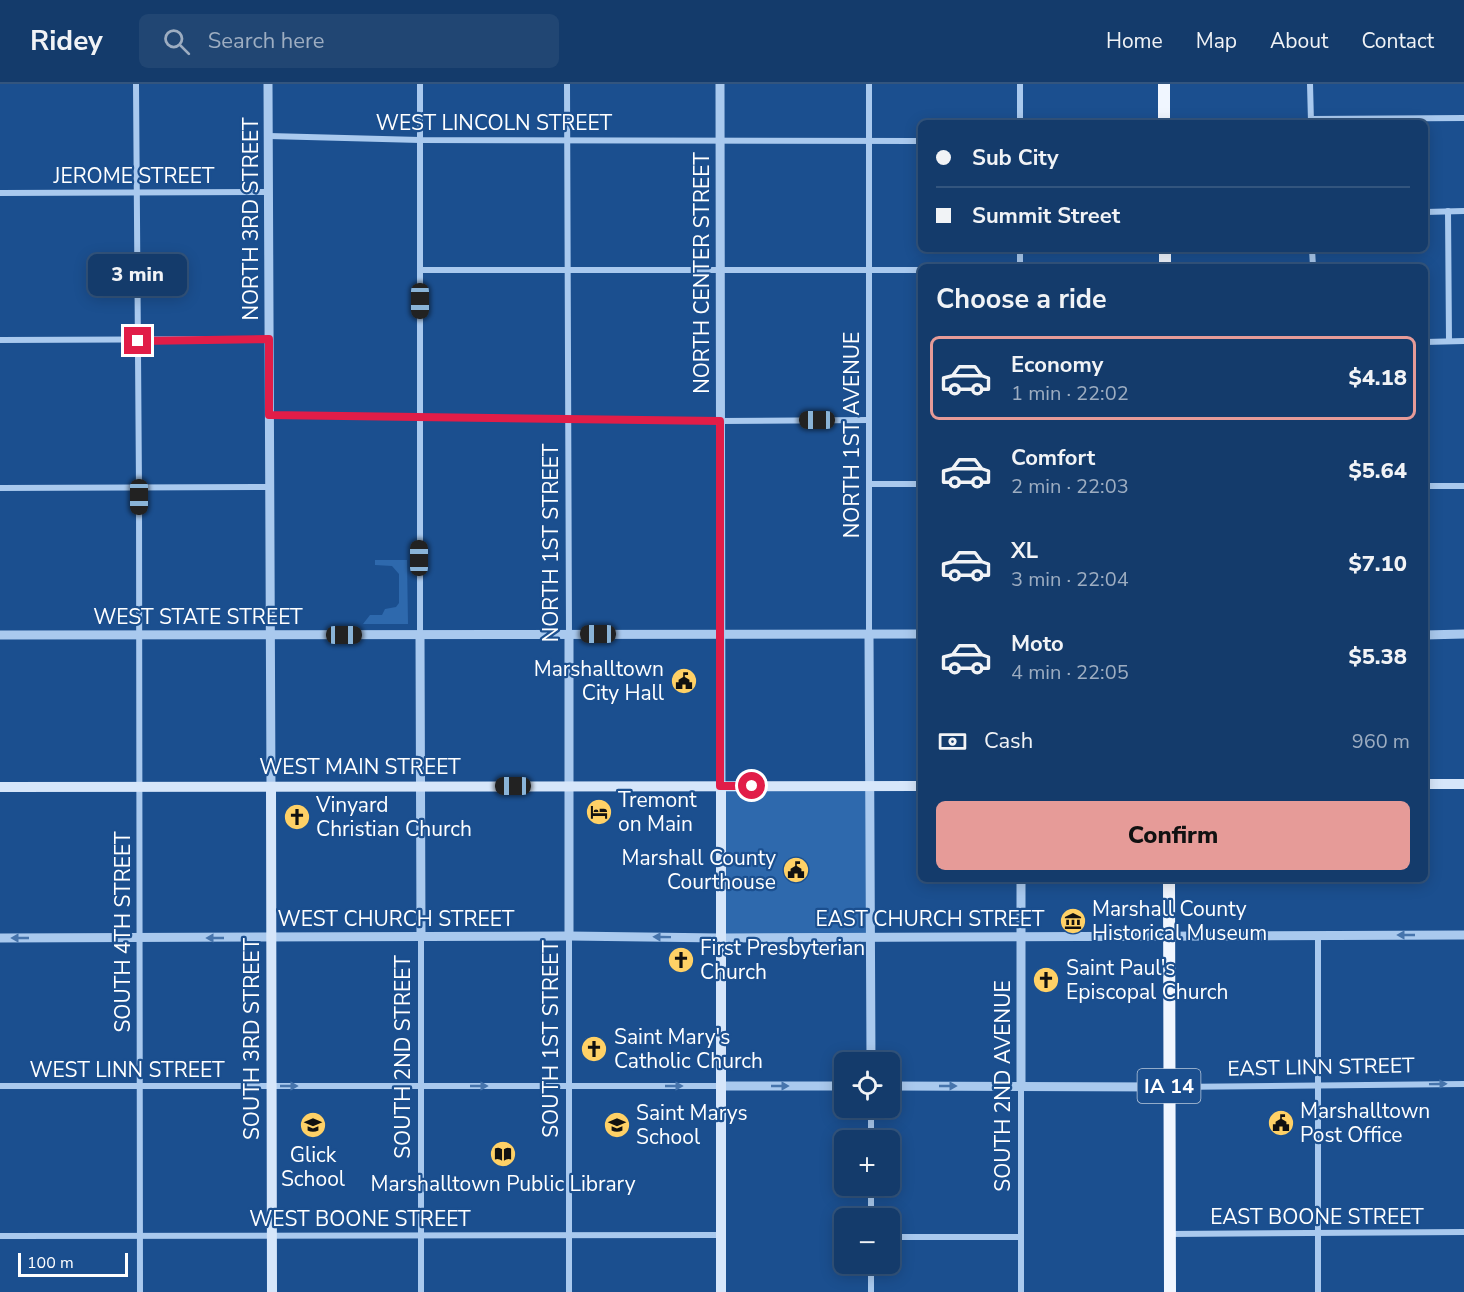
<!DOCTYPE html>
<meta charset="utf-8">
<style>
:root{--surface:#143b6b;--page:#214673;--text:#f1f3f6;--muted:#9dadc1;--line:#33557e;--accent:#e69b98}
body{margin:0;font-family:"Nunito Sans",sans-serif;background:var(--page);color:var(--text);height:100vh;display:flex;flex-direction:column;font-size:22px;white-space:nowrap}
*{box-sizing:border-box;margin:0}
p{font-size:20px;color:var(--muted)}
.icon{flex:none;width:33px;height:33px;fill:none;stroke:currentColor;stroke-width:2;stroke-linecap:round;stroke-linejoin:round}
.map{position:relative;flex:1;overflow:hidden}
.sheet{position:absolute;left:918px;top:180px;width:510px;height:618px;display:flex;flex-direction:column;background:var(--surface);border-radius:9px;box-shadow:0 3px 15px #0003,0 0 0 2px var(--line)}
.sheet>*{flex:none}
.top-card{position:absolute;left:918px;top:36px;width:510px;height:132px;border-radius:9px;box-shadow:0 3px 15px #0003,0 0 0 2px var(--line);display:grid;align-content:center;height:132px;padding:0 18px;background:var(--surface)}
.tools{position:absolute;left:834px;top:968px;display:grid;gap:12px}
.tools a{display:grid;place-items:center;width:66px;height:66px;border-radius:9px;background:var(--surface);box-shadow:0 3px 15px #0003,0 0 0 2px var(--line);font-size:30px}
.scale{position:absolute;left:18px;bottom:15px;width:110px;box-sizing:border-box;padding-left:6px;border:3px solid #fff;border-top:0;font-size:16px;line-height:21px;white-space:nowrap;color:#fff;-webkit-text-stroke:4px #1b4f8f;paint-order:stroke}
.end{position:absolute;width:27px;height:27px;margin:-14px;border:8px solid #e11d48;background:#fff;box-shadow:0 0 0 3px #fff}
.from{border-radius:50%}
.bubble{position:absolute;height:42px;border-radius:9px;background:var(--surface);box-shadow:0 3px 15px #0003,0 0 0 2px var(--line);font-size:20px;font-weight:800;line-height:42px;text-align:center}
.car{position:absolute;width:18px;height:36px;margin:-18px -9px;border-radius:8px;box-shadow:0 0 4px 2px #0007;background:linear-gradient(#222 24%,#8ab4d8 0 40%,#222 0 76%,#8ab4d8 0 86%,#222 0)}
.top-card b{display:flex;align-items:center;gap:21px;height:57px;font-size:22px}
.top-card b+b{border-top:2px solid var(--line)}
.top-card i{width:15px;height:15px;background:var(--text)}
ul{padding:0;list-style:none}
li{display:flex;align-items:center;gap:18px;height:84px;margin:0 12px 9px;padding:0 6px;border:3px solid transparent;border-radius:9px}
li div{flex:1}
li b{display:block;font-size:22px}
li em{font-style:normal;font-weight:800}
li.on{border-color:var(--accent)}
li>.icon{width:54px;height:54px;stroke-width:1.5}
h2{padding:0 18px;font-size:27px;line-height:72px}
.pay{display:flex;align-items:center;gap:15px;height:66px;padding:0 18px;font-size:22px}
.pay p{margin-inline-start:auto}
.primary-button{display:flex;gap:12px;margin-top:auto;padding:12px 18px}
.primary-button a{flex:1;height:69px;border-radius:9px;background:var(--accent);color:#111;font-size:24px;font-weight:800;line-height:69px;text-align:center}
header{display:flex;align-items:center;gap:36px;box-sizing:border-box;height:84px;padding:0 30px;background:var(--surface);border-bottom:2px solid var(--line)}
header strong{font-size:28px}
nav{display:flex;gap:33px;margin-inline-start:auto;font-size:21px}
.search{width:420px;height:54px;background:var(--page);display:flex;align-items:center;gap:15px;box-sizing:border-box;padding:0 21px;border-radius:9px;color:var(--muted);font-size:22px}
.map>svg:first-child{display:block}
</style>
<header>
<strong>Ridey</strong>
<div class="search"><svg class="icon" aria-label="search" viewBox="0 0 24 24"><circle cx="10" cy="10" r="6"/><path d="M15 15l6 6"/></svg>Search here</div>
<nav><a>Home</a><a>Map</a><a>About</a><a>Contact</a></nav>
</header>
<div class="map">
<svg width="1464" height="1208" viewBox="0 0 1464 1208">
<rect width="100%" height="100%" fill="#1b4f8f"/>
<g fill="#2e69ad">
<polygon points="375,476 407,476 408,540 363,540 370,531 382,531 385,525 396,523 399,519 399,490 392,482 375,481"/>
<polygon points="721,702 870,702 870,853 721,854"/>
</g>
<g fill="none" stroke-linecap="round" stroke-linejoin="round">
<g stroke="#a9c9ee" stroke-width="6">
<polyline points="136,0 139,403 140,1208"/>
<polyline points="420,0 420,552"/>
<polyline points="567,0 569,550"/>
<polyline points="1020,0 1020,39"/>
<polyline points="1310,0 1311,38"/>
<polyline points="1311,35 1464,34"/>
<polyline points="269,52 420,56 921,57"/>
<polyline points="0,109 269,108"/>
<polyline points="1448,127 1449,257"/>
<polyline points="1425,128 1464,127"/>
<polyline points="1020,165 1020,183"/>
<polyline points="1312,165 1313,183"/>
<polyline points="420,186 921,186"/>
<polyline points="0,256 269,255"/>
<polyline points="1425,258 1464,257"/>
<polyline points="269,331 720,337 869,336"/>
<polyline points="870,400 921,400"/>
<polyline points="1425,402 1464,402"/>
<polyline points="0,404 270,403"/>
<polyline points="869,550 869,0"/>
<polyline points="569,852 569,1208"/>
<polyline points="0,1002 721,1002"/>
<polyline points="1021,1002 1021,1208"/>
<polyline points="1170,1003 1464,1000"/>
<polyline points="871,1023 871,1056"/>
<polyline points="871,1101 871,1134"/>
<polyline points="1170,1150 1464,1148"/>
<polyline points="0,1152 721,1151"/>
<polyline points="890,1153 1021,1153"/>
<polyline points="871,1179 871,1208"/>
<polyline points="421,1208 421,853"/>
<polyline points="1318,1208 1318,851"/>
</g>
<g stroke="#a9c9ee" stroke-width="9">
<polyline points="268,0 271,703"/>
<polyline points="720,0 721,702"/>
<polyline points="569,550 569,852"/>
<polyline points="869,550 871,978"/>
<polyline points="0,551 921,550"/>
<polyline points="1425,551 1464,550"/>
<polyline points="420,552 421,853"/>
<polyline points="1021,795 1021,1002"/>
<polyline points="0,854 569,852 721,854 1464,851"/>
<polyline points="721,1002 844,1002"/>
<polyline points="890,1002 1169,1003"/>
</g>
<g stroke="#d6e6fa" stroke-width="10">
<polyline points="1425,700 1464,700"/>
<polyline points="721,702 721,1208"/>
<polyline points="0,703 921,702"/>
<polyline points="271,703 272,1208"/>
</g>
<g stroke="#f0f6ff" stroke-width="12">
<polyline points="1164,0 1164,39"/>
<polyline points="1165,165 1165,183"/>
<polyline points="1169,795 1170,1208"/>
</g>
</g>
<defs><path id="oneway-solid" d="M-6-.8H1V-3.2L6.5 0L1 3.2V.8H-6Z" transform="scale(1.5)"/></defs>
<g fill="#4674ac">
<use href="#oneway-solid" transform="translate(1406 851) rotate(180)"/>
<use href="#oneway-solid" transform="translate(662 853) rotate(-179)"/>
<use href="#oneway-solid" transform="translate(20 854) rotate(-180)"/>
<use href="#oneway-solid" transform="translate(215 854) rotate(-180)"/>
<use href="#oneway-solid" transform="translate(1438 1000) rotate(-1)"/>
<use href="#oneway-solid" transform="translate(289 1002)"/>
<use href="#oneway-solid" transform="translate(479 1002)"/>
<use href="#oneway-solid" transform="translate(674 1002)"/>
<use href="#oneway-solid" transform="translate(780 1002)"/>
<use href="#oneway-solid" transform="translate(948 1002)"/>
</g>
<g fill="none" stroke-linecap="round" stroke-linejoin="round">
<polyline stroke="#e11d48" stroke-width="8" points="138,257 269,255 269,331 720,337 720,702 752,702"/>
</g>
<defs>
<g id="civic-disc" transform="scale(1.35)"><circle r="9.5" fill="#ffd166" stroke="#1b4f8f"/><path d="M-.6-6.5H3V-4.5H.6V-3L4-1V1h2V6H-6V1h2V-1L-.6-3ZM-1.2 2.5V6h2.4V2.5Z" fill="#111"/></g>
<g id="hotel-disc" transform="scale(1.35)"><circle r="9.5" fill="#ffd166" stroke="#1b4f8f"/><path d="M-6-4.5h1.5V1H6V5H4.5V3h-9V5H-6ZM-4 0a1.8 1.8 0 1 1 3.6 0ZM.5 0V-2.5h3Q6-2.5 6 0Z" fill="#111"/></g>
<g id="church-disc" transform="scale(1.35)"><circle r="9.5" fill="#ffd166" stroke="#1b4f8f"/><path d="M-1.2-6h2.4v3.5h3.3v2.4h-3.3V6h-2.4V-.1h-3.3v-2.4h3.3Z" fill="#111"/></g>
<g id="museum-disc" transform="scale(1.35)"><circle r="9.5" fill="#ffd166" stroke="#1b4f8f"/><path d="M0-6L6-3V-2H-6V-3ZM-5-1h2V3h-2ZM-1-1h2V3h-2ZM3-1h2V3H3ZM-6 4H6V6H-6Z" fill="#111"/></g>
<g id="school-disc" transform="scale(1.35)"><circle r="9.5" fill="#ffd166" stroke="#1b4f8f"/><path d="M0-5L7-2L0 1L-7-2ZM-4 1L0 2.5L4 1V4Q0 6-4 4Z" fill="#111"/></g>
<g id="library-disc" transform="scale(1.35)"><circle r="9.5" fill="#ffd166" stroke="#1b4f8f"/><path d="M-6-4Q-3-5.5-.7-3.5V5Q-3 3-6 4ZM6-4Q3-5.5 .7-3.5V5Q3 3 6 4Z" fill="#111"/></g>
</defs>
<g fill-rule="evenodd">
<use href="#civic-disc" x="684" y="597"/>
<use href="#hotel-disc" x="599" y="728"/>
<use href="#church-disc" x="297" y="733"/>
<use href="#civic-disc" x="796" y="786"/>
<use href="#museum-disc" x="1073" y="837"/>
<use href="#church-disc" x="681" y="876"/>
<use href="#church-disc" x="1046" y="896"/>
<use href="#church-disc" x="594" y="965"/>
<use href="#civic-disc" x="1281" y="1039"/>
<use href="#school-disc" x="313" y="1041"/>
<use href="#school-disc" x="617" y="1041"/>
<use href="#library-disc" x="503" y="1070"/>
</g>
<g text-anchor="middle" stroke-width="4.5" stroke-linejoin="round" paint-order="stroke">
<rect fill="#1b4f8f" stroke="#bbcadd" stroke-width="1.5" x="1137.5" y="985" width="63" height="34" rx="4.5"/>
<g font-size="20" font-weight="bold" fill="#fff">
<text x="1169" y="1009">IA 14</text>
</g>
<g font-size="21" fill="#fff" stroke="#1b4f8f">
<text x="494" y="46">WEST LINCOLN STREET</text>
<text x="134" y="99">JEROME STREET</text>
<text transform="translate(251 135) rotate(-90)" y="7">NORTH 3RD STREET</text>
<text transform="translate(702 189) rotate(-90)" y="7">NORTH CENTER STREET</text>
<text transform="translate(852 351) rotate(-90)" y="7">NORTH 1ST AVENUE</text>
<text transform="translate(551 459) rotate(-90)" y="7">NORTH 1ST STREET</text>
<text x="198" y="540">WEST STATE STREET</text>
<text x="360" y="690">WEST MAIN STREET</text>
<text x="396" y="842">WEST CHURCH STREET</text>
<text x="930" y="842">EAST CHURCH STREET</text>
<text transform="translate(123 848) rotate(-90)" y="7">SOUTH 4TH STREET</text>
<text transform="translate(252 955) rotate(-90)" y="7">SOUTH 3RD STREET</text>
<text transform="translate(551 955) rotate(-90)" y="7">SOUTH 1ST STREET</text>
<text transform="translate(403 973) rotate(-90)" y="7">SOUTH 2ND STREET</text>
<text transform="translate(1321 983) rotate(-1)" y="7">EAST LINN STREET</text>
<text x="127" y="993">WEST LINN STREET</text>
<text transform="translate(1003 1002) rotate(-90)" y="7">SOUTH 2ND AVENUE</text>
<text x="1317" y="1140">EAST BOONE STREET</text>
<text x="360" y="1142">WEST BOONE STREET</text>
</g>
<g font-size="21" fill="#fff" stroke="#1b4f8f" text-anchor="start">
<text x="664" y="592" text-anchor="end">Marshalltown<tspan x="664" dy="24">City Hall</tspan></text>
<text x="618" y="723">Tremont<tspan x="618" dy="24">on Main</tspan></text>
<text x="316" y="728">Vinyard<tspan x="316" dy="24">Christian Church</tspan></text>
<text x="776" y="781" text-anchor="end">Marshall County<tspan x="776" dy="24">Courthouse</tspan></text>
<text x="1092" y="832">Marshall County<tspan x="1092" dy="24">Historical Museum</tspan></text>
<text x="700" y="871">First Presbyterian<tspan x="700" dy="24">Church</tspan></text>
<text x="1066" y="891">Saint Paul's<tspan x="1066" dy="24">Episcopal Church</tspan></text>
<text x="614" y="960">Saint Mary's<tspan x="614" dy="24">Catholic Church</tspan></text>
<text x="1300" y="1034">Marshalltown<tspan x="1300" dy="24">Post Office</tspan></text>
<text x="636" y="1036">Saint Marys<tspan x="636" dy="24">School</tspan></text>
<text x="313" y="1078" text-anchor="middle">Glick<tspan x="313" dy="24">School</tspan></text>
<text x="503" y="1107" text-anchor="middle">Marshalltown Public Library</text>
</g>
</g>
</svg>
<div class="tools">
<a><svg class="icon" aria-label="locate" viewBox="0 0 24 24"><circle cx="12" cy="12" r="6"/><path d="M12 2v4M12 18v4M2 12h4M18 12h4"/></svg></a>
<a>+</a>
<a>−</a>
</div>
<div class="scale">100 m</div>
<i class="end from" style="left:752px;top:702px"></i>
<i class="end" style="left:138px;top:257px"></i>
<div class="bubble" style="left:88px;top:170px;width:99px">3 min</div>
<i class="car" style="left:420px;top:217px;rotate:180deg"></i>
<i class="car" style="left:817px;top:336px;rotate:270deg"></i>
<i class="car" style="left:139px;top:413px;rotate:180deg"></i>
<i class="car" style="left:419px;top:474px;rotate:0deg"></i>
<i class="car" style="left:598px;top:550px;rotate:270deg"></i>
<i class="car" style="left:344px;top:551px;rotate:90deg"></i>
<i class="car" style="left:513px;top:702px;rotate:270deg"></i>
<div class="top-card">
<b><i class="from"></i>Sub City</b>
<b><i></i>Summit Street</b>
</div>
<section class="sheet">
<h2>Choose a ride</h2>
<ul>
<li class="on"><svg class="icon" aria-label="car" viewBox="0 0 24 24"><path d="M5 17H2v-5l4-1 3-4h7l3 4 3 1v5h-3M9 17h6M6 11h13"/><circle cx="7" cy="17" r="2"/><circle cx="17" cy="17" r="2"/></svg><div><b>Economy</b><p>1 min · 22:02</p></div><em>$4.18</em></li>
<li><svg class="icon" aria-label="car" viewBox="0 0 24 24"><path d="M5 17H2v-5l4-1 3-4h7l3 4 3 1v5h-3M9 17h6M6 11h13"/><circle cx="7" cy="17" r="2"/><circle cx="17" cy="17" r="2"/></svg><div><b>Comfort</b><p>2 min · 22:03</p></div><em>$5.64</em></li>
<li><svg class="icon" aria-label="car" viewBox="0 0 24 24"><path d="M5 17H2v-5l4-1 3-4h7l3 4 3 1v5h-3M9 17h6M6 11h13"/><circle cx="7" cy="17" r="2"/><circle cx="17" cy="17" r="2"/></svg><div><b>XL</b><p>3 min · 22:04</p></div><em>$7.10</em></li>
<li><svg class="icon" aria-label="car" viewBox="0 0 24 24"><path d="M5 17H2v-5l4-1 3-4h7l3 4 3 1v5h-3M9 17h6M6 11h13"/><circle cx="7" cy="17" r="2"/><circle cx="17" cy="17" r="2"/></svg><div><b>Moto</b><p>4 min · 22:05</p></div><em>$5.38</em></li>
</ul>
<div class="pay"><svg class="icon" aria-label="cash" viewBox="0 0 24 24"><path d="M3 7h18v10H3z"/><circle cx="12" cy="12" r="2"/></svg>Cash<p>960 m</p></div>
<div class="primary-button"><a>Confirm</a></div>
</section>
</div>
